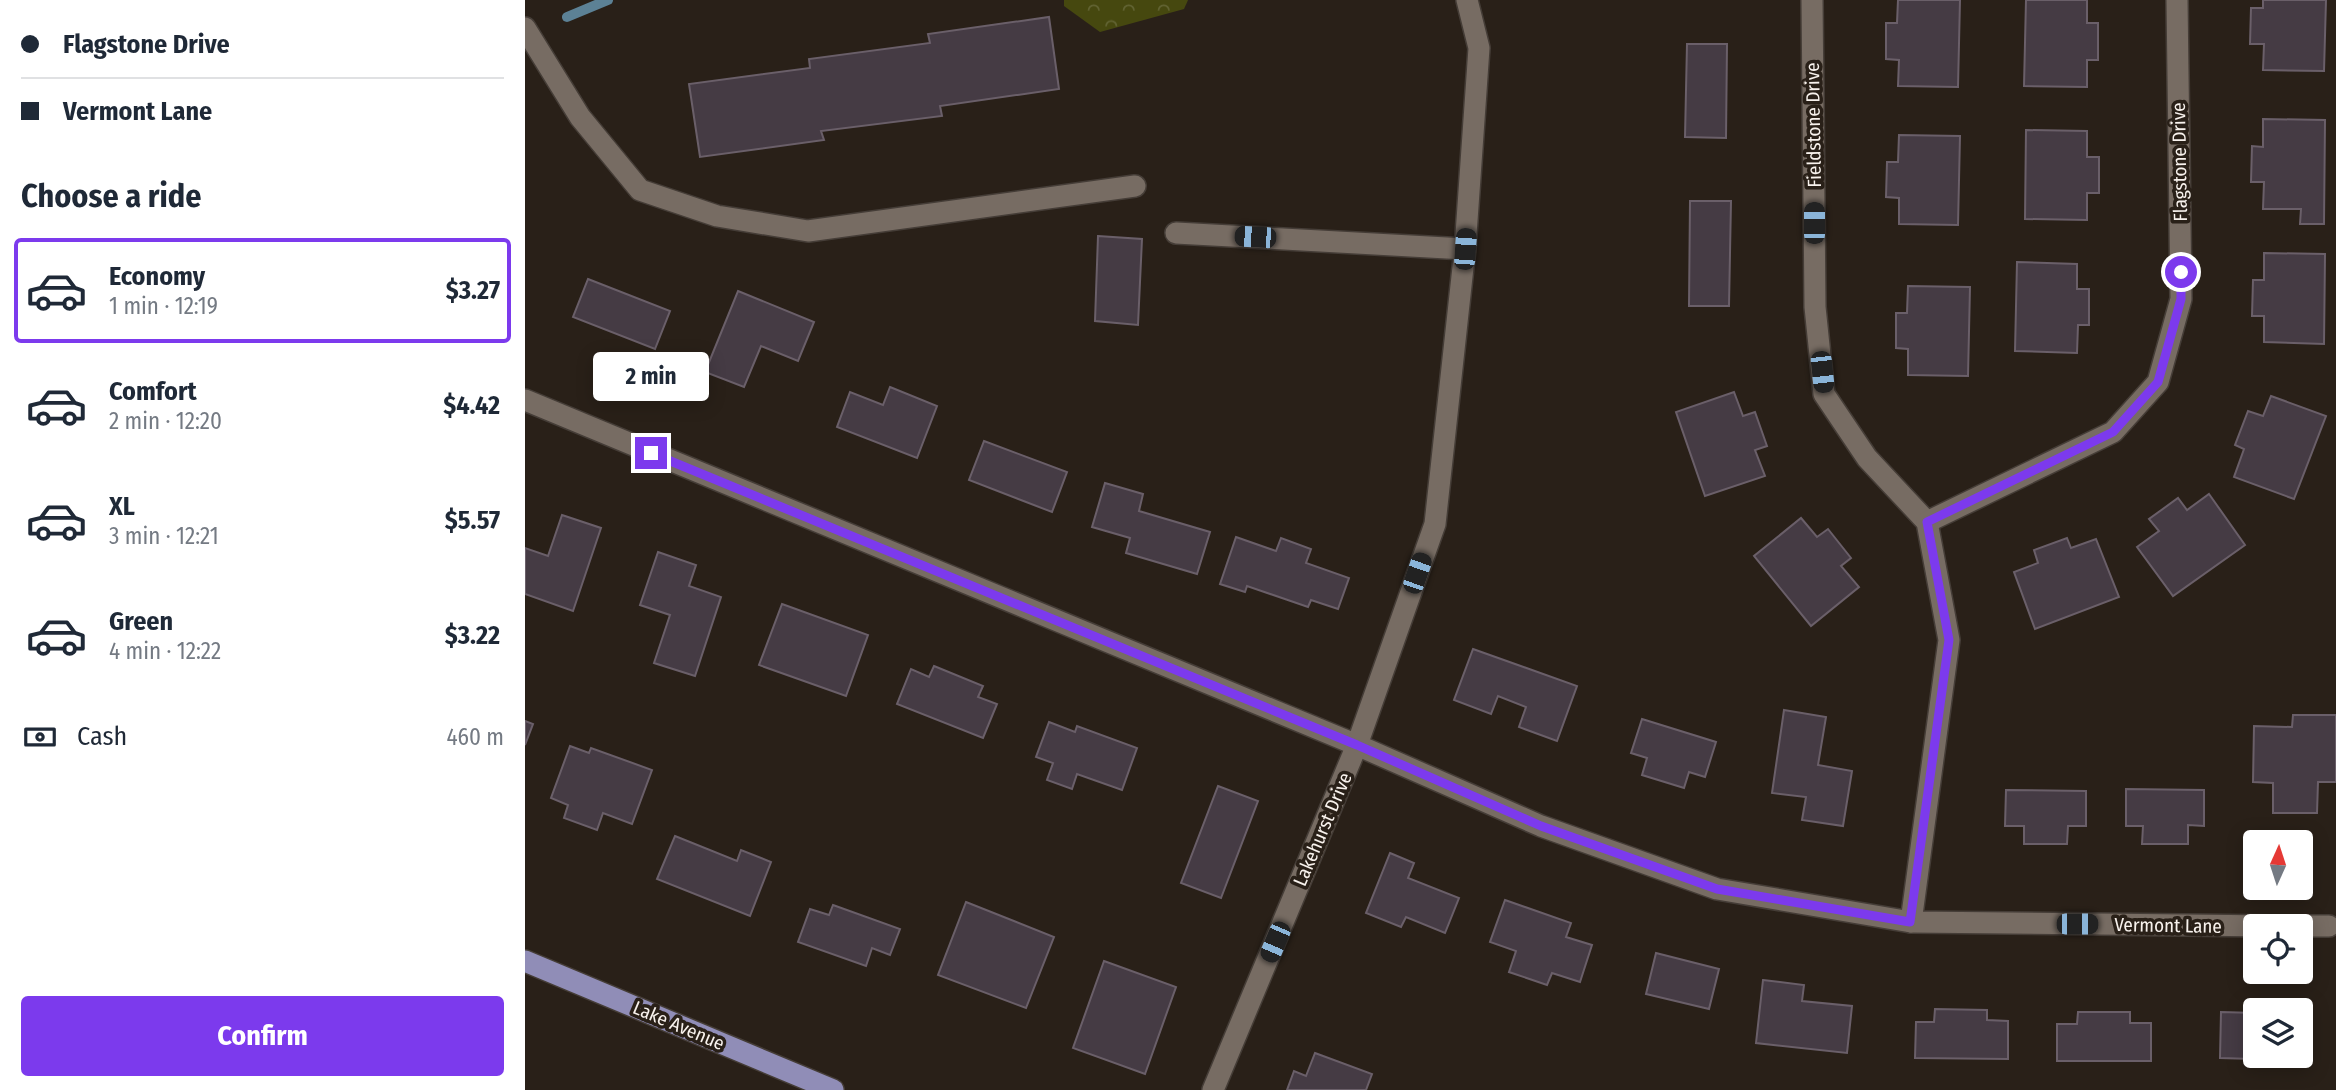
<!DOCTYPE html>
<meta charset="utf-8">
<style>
:root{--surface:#fff;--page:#f2f2f3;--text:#1f2937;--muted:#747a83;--line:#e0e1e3;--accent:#7c3aed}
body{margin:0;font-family:"Fira Sans Condensed",sans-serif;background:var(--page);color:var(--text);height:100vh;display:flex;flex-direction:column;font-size:26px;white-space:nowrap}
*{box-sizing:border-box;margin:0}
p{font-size:23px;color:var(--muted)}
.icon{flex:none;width:38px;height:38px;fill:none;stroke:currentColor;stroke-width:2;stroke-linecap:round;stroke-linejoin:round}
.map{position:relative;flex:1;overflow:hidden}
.sheet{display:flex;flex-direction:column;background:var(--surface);width:525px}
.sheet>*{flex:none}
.hud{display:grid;align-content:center;height:154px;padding:0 21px;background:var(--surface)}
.needle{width:46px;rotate:3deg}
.tools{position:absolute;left:1718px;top:830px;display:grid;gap:14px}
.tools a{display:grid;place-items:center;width:70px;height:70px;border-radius:7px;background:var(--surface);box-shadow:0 4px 18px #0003;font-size:35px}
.end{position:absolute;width:32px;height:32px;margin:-16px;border:9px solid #7c3aed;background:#fff;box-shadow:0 0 0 4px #fff}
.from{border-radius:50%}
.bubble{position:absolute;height:49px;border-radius:7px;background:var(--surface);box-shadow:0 4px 18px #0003;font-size:23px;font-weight:700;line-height:49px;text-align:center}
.car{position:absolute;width:21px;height:42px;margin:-21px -10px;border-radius:9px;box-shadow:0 0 5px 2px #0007;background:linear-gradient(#222 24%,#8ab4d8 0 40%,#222 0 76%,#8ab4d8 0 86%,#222 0)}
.hud b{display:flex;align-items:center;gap:24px;height:66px;font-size:26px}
.hud b+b{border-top:2px solid var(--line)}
.hud i{width:18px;height:18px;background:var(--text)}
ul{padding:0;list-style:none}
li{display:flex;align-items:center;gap:21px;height:105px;margin:0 14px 10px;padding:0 7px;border:4px solid transparent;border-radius:7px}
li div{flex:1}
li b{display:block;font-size:26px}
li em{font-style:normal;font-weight:700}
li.on{border-color:var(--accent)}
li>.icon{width:63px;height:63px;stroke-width:1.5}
h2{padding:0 21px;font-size:32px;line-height:84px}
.pay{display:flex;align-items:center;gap:18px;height:77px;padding:0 21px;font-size:26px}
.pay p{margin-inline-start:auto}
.primary-button{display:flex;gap:14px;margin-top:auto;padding:14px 21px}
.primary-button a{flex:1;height:80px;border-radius:7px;background:var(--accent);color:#fff;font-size:28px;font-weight:700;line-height:80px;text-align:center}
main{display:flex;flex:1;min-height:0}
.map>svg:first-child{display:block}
</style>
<main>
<section class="sheet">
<div class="hud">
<b><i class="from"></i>Flagstone Drive</b>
<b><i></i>Vermont Lane</b>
</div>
<h2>Choose a ride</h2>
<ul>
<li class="on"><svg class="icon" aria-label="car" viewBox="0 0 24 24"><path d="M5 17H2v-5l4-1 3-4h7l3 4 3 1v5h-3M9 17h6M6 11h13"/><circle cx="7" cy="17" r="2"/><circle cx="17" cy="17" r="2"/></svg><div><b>Economy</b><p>1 min · 12:19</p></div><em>$3.27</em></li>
<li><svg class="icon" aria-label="car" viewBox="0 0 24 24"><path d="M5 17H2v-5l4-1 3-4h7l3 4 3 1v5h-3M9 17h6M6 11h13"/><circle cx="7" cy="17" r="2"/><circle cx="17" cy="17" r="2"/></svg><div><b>Comfort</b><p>2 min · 12:20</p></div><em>$4.42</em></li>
<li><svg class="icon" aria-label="car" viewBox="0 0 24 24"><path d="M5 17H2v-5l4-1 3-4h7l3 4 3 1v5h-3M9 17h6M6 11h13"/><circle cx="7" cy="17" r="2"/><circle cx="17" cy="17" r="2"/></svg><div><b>XL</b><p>3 min · 12:21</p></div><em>$5.57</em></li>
<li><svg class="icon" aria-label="car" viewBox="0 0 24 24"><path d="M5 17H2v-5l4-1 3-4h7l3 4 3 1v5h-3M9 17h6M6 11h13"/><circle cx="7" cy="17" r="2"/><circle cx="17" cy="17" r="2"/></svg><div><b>Green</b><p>4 min · 12:22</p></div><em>$3.22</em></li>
</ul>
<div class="pay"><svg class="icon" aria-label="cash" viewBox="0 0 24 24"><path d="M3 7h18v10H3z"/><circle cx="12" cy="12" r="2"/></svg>Cash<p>460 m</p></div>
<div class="primary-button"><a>Confirm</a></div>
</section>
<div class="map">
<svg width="1811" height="1090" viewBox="0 0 1811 1090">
<defs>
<pattern id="forest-crowns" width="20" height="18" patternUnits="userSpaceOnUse" patternTransform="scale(1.75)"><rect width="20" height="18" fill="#46480f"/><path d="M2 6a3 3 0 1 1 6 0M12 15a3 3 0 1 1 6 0" fill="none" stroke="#616332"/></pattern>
</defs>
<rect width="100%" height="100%" fill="#292018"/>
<polygon fill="url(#forest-crowns)" points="539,0 663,0 659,9 575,32 539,6"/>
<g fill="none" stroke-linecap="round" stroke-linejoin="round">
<polyline stroke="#5c8195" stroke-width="10" points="42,17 83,0"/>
</g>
<g fill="#453b44" stroke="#6a5f69" stroke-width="2">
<polygon points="1373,0 1435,0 1433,87 1373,86 1374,60 1361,59 1361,23 1372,23"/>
<polygon points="1501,0 1562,0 1562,23 1573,23 1573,60 1562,60 1562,87 1499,86"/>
<polygon points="1738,0 1801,0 1799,71 1738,70 1739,44 1725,44 1726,8 1738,8"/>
<polygon points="524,17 534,89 415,106 417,116 296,131 299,140 175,157 164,84 285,68 284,59 405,43 403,34"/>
<polygon points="1162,44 1202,44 1201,138 1160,137"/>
<polygon points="1738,119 1800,120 1799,224 1775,224 1776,209 1738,209 1739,182 1726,182 1727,146 1738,147"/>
<polygon points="1501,130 1562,131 1562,157 1574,157 1574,193 1562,193 1562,220 1500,219"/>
<polygon points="1374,135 1435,136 1433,225 1374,224 1374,198 1361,197 1362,162 1373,162"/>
<polygon points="1165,201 1206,201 1204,306 1164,306"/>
<polygon points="573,236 617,239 613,325 570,321"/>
<polygon points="1739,253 1800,254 1799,344 1739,342 1739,316 1727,316 1728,280 1739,280"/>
<polygon points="1492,262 1552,264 1552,289 1564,289 1564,325 1553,325 1552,353 1490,351"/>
<polygon points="63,279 145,311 130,349 48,317"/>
<polygon points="1383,286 1445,287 1443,376 1383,375 1383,349 1371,348 1371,313 1382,313"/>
<polygon points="213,291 289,322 273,361 236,346 219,387 180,372"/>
<polygon points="365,387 412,406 392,458 312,427 325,392 358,405"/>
<polygon points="1209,392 1218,416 1230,412 1242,446 1230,450 1240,476 1180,496 1151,412"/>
<polygon points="1746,396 1801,416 1769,499 1709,477 1719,449 1710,445 1723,411 1738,416"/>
<polygon points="459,441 542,472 527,512 444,480"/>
<polygon points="580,483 618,494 614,511 685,532 672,574 601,553 605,538 567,527"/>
<polygon points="1684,494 1720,545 1648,596 1612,547 1634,531 1624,519 1653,498 1662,510"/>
<polygon points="37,515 76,528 48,611 0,594 0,548 23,556"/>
<polygon points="1276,518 1292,537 1303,529 1326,558 1316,566 1334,587 1286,626 1229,556"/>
<polygon points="711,537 751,551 756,538 786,549 781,563 824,578 813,609 786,600 783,607 722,586 720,592 695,584"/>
<polygon points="1542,538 1546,548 1571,539 1594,597 1510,629 1489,572 1513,563 1509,550"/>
<polygon points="133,552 171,565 164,586 196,597 170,676 129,663 145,615 115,605"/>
<polygon points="257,604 343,635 321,696 234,665"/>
<polygon points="948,649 1052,686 1032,741 994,727 1001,707 973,696 966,714 929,700"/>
<polygon points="409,666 458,686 453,697 472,704 458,738 372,704 386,669 404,677"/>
<polygon points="1259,710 1301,717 1293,765 1327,771 1318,826 1277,820 1281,797 1247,793"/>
<polygon points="1768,715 1811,715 1811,782 1793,782 1792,813 1748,813 1748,783 1728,782 1729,726 1767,727"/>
<polygon points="1117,719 1191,742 1180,777 1164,772 1159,788 1117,775 1122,758 1106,753"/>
<polygon points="0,721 8,724 0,745"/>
<polygon points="524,722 550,732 552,726 612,748 597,790 552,774 547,789 522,780 528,763 511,757"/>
<polygon points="45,746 64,753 66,748 127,770 107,824 78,813 72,830 39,818 43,805 26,798"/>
<polygon points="693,786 733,801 696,898 656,883"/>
<polygon points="1601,789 1679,790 1679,826 1663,825 1663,844 1617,844 1618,826 1601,826"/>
<polygon points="1481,790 1561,791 1561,826 1543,826 1542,844 1499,844 1499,826 1480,826"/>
<polygon points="150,836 212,861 216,850 246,862 225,916 132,879"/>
<polygon points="865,853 889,863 883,878 934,898 920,933 881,917 876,927 841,913"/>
<polygon points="980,900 1046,923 1041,937 1067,945 1055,982 1027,973 1022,985 984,972 991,951 965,942"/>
<polygon points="441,902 529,937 501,1008 413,975"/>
<polygon points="308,905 375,929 365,955 347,948 341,966 273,942 285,909 304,915"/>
<polygon points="1131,953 1194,969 1184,1009 1121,994"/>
<polygon points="579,961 651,987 620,1074 548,1048"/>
<polygon points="1238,980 1279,985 1277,1001 1327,1006 1322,1053 1231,1043"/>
<polygon points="1410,1009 1462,1010 1462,1020 1483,1021 1483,1059 1390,1058 1391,1022 1409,1022"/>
<polygon points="1553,1012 1605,1012 1605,1023 1626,1023 1626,1061 1532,1061 1532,1024 1552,1024"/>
<polygon points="1696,1012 1731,1013 1731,1055 1762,1055 1762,1060 1695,1058"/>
<polygon points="790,1053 847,1074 841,1090 762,1090 769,1071 781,1076"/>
</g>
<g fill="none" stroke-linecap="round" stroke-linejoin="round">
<g stroke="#453d37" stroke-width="24">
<g id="minor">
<polyline points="1287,0 1290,307 1299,394 1342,458 1402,522 1424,640 1386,922"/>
<polyline points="0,28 55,117 115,190 192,216 283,231 610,186"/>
<polyline points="651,233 940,249"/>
<polyline points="0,400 832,745 1016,826 1192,889 1386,922 1747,926"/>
<polyline points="1402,522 1588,432 1633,382 1656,299 1652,0"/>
<polyline points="1776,926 1804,926"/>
<polyline points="688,1090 832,745 910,524 940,249 954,48 942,0"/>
</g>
</g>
<g stroke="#453d37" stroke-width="24">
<polyline id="major" points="0,961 308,1090"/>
</g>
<use href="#minor" stroke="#776c63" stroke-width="21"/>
<use href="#major" stroke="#908db7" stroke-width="21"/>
</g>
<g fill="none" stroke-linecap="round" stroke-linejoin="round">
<polyline stroke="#7c3aed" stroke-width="9" points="126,453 832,745 1016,826 1192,889 1385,922 1424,640 1402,522 1588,432 1633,382 1656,299 1656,272"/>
</g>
<g text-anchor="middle" stroke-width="7" stroke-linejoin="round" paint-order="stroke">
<g font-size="19" fill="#f8f2ed" stroke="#292018">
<text transform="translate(1288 125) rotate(-91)" y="7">Fieldstone Drive</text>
<text transform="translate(1654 162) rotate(-91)" y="7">Flagstone Drive</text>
<text transform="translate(797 829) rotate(-67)" y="7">Lakehurst Drive</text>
<text transform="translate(1643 925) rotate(1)" y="7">Vermont Lane</text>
<text transform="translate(154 1025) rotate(23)" y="7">Lake Avenue</text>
</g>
</g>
</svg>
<div class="tools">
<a><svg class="needle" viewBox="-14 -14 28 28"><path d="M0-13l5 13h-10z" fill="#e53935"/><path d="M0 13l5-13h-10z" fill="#747a83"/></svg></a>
<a><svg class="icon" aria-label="locate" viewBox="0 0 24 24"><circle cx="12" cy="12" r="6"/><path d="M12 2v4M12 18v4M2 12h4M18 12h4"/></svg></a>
<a><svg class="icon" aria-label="layers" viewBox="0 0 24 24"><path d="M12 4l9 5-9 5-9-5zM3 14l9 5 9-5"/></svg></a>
</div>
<i class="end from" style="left:1656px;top:272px"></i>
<i class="end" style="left:126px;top:453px"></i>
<div class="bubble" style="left:68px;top:352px;width:116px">2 min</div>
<i class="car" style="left:1289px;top:223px;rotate:0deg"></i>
<i class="car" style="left:730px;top:237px;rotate:273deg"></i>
<i class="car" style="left:940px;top:249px;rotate:4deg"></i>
<i class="car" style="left:1297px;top:372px;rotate:174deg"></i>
<i class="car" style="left:892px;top:573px;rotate:19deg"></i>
<i class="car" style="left:1552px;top:924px;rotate:90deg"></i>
<i class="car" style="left:750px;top:942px;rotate:203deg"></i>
</div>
</main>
